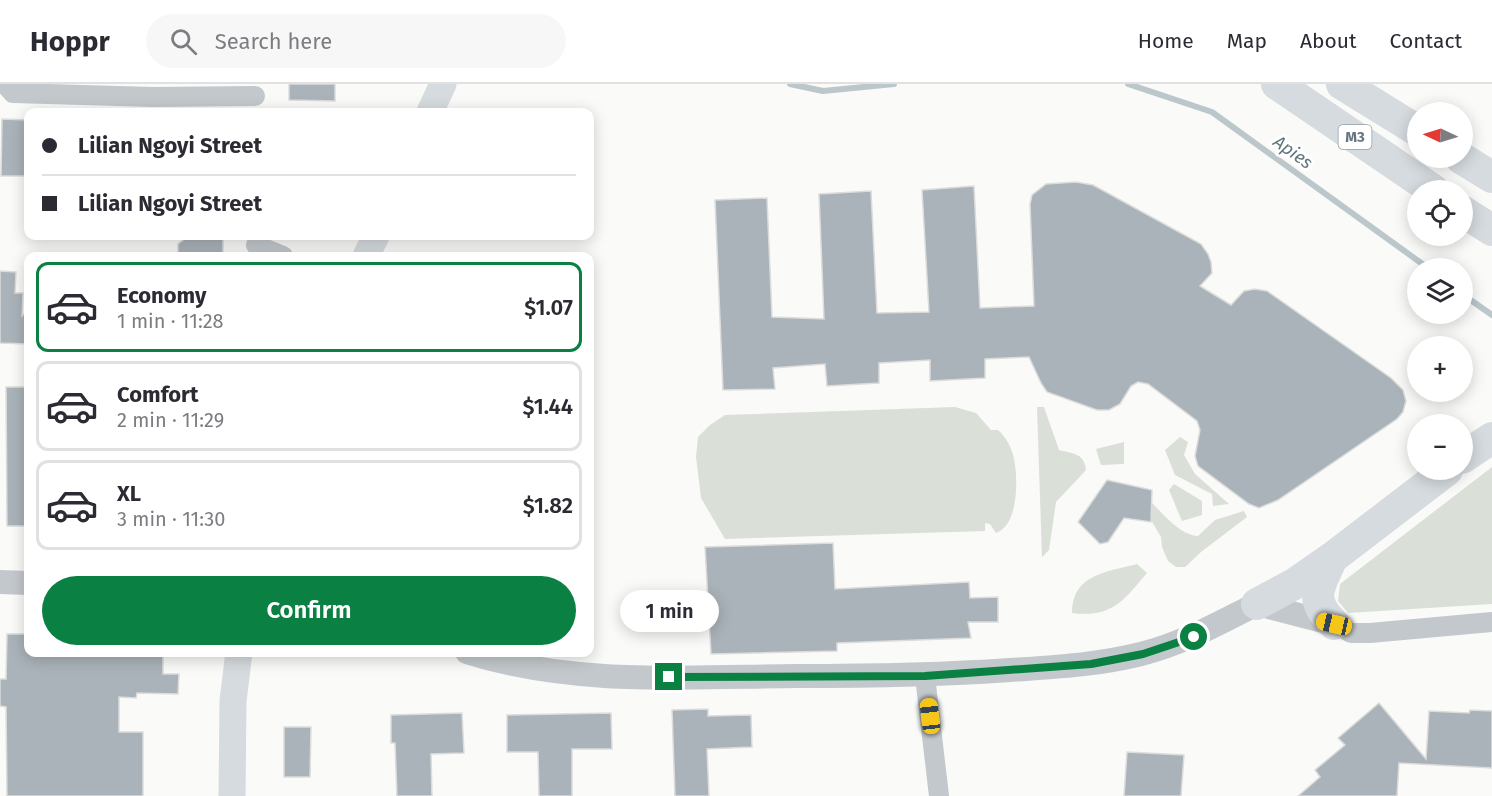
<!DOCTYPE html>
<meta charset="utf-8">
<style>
:root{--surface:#fff;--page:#f7f7f7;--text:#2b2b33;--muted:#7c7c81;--line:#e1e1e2;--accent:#0b8043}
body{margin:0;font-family:"Fira Sans",sans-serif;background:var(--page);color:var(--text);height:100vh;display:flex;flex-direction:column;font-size:22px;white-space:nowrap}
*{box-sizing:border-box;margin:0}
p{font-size:20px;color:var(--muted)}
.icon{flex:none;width:33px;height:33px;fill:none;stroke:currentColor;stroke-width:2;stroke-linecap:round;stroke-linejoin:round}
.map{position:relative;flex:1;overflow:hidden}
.drawer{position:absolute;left:24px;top:168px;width:570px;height:405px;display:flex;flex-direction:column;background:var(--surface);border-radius:12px;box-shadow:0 3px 15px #0003}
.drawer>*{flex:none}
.guide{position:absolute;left:24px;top:24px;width:570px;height:132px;border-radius:12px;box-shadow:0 3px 15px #0003;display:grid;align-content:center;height:132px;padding:0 18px;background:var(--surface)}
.needle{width:39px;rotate:274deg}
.tools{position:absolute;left:1407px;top:18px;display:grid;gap:12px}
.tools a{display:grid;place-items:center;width:66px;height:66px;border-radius:50%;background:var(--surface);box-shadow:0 3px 15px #0003;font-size:30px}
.end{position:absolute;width:27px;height:27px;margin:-14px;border:8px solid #0b8043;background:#fff;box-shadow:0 0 0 3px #fff}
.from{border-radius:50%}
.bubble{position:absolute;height:42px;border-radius:21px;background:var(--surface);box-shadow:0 3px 15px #0003;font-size:20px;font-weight:600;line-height:42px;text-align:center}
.car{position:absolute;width:18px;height:36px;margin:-18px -9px;border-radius:8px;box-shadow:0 0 4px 2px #0007;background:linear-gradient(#f5c518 24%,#345 0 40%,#f5c518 0 76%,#345 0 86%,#f5c518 0)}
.guide b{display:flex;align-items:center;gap:21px;height:57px;font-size:22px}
.guide b+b{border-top:2px solid var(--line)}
.guide i{width:15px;height:15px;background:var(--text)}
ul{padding:10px 0 0;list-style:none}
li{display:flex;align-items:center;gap:18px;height:90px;margin:0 12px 9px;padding:0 6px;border:3px solid var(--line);border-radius:12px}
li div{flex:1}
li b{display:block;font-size:22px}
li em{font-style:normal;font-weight:600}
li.current{border-color:var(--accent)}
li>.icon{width:54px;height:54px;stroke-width:1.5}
.button{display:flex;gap:12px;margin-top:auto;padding:12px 18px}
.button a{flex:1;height:69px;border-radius:36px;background:var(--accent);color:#fff;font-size:24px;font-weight:600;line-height:69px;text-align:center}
header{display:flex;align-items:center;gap:36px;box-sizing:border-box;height:84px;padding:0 30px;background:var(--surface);border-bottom:2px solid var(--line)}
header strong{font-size:28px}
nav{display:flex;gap:33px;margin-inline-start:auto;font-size:21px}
.search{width:420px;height:54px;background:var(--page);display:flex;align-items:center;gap:15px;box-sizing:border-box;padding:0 21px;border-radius:33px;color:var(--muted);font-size:22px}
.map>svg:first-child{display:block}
</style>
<header>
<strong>Hoppr</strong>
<div class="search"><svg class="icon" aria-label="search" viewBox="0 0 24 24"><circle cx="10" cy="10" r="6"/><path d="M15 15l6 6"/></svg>Search here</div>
<nav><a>Home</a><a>Map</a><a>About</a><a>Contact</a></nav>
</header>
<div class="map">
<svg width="1492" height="712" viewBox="0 0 1492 712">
<rect width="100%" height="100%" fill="#fafaf8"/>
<g fill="#dadfd7">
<path d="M955,323L976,329L991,346H998C1006,353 1012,364 1014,375C1018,394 1019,441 996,449L990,440L985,439V447L725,455L701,414L696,373L698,353L710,341L725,331Z"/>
<path d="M1037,323H1044L1059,366C1074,370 1084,369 1086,386L1056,418L1049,466L1042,473Z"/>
<polygon points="1180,353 1188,358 1184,371 1195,390 1229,420 1213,422 1212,410 1175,391 1165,366"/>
<polygon points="1124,358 1124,380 1101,381 1096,365"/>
<polygon points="1492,383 1492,520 1348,529 1338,517 1340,500"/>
<polygon points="1174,400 1202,417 1202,431 1182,437 1169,406"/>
<path d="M1152,419C1164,431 1180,451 1198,452L1215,436L1244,427L1247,433L1201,468L1185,483H1176L1168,477L1162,463L1161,453L1151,436Z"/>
<path d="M1137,480L1147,489C1123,517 1112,534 1072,529C1072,490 1107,488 1137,480Z"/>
</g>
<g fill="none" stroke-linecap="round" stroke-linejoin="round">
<g stroke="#bbc7cb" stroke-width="6">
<polyline points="790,0 823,7 894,0"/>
<polyline points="1128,0 1212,28 1428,184"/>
<polyline points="1462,210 1492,231"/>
</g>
</g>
<g fill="#aab3b9" stroke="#dcdcda" stroke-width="1.5">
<polygon points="289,0 335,0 335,17 289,16"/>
<polygon points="2,35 28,36 28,92 1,92"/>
<polygon points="1076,98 1093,101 1201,160 1208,170 1211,178 1212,189 1200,202 1231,221 1244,207 1255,205 1267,207 1391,294 1403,306 1406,317 1403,328 1397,335 1278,416 1259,424 1249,420 1198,382 1195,372 1200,346 1197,337 1148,300 1138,298 1131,302 1120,320 1109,326 1097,326 1047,308 1041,299 1029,273 985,275 985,294 930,297 930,276 879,279 879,299 827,302 825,280 773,284 775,305 723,306 715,116 767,114 772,233 824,235 819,110 871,107 877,229 929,228 922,106 974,102 980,224 1034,222 1030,120 1032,111 1046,100"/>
<polygon points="188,152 223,152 223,172 178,172 178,160"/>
<polygon points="0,187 16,188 15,209 23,209 22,232 28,226 28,260 0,259"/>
<polygon points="6,303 28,303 28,442 7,442"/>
<polygon points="1107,396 1152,406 1151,438 1124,434 1108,458 1100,460 1078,438"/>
<polygon points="833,459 835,505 969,498 970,514 998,513 998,538 968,538 971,554 837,559 837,567 711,570 705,463"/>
<polygon points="7,550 28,550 28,568 163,568 163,590 179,590 178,610 137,609 136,614 119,613 119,648 143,648 143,712 7,712 6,623 0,622 0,595 6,595"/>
<polygon points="1379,619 1426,675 1429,627 1469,629 1470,626 1492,627 1492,684 1399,679 1397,712 1298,712 1320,693 1315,686 1345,661 1338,654"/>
<polygon points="708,625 708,632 751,631 752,663 707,665 709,712 675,712 672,626"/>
<polygon points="462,629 464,669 431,670 432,712 397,712 395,659 391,659 391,631"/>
<polygon points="611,629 612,665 572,665 572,712 539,712 538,668 507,668 507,631"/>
<polygon points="284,643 311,643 310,693 284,693"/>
<polygon points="1127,668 1184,671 1181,712 1124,712"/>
</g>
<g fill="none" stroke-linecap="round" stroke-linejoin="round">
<g stroke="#c3c8cc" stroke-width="20">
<polyline points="5,0 13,9 153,13 255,12"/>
<polyline points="256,161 283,172"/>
<polyline points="1334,540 1351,549 1370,549 1492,538"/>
<polyline points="925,592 939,712"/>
</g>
<g stroke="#c3c8cc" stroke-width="24">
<polyline points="0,498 28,499"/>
<path d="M467,568C572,602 688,593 796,592C869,592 938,591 1010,586C1054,583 1097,581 1141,570C1182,560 1219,539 1257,520L1334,540"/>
</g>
<g stroke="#d6dbdf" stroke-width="27">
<polyline points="430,28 443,0"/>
<polyline points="366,172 376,152"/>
<polyline points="232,712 233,617 239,568"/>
</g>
<g stroke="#d6dbdf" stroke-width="32">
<polyline points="1277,0 1433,106"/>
<polyline points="1342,0 1418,47"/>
<polyline points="1461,74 1492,93"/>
<polyline points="1462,127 1492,146"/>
<polyline points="1462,374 1492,354"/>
<path d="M1332,474C1320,502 1307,514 1334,540"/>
<polyline points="1257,520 1296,499 1332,474 1447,386"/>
</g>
</g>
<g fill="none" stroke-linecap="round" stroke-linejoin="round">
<polyline stroke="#0b8043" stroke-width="8" points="669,593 925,592 1091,580 1143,570 1194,553"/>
</g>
<g text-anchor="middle" stroke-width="6" stroke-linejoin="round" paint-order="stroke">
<rect fill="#fff" stroke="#939fa8" stroke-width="1.5" x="1338.5" y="41" width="33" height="24" rx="4.5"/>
<g font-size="15" font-weight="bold" fill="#657683">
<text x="1355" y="58">M3</text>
</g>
<g font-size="18" font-style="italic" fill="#60757c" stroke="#fff">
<text transform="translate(1293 68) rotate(36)" y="6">Apies</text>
</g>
</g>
</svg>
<div class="tools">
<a><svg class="needle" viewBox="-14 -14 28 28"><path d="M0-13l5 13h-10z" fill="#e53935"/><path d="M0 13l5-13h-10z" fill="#7c7c81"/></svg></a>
<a><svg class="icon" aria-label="locate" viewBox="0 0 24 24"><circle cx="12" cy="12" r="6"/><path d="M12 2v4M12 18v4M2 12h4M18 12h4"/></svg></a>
<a><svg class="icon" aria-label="layers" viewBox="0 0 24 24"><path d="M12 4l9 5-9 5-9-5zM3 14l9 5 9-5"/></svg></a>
<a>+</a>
<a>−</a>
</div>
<i class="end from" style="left:1194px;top:553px"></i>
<i class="end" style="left:669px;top:593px"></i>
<div class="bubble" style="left:620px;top:506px;width:99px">1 min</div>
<i class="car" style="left:1334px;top:540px;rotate:283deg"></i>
<i class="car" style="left:930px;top:632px;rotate:353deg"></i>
<div class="guide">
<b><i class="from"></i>Lilian Ngoyi Street</b>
<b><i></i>Lilian Ngoyi Street</b>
</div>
<section class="drawer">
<ul>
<li class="current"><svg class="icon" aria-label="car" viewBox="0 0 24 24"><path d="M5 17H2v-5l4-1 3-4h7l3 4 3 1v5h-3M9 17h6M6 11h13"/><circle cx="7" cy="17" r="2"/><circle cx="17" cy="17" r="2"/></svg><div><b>Economy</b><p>1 min · 11:28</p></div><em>$1.07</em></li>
<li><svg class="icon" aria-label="car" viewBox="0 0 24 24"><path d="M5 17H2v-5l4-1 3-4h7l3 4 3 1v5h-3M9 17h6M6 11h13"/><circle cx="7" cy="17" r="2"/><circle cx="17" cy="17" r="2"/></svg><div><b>Comfort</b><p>2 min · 11:29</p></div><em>$1.44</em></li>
<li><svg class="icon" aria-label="car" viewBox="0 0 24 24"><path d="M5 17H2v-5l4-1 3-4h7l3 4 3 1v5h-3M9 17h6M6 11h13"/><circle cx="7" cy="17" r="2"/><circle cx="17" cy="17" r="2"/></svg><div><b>XL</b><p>3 min · 11:30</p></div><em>$1.82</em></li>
</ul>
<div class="button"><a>Confirm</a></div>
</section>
</div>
